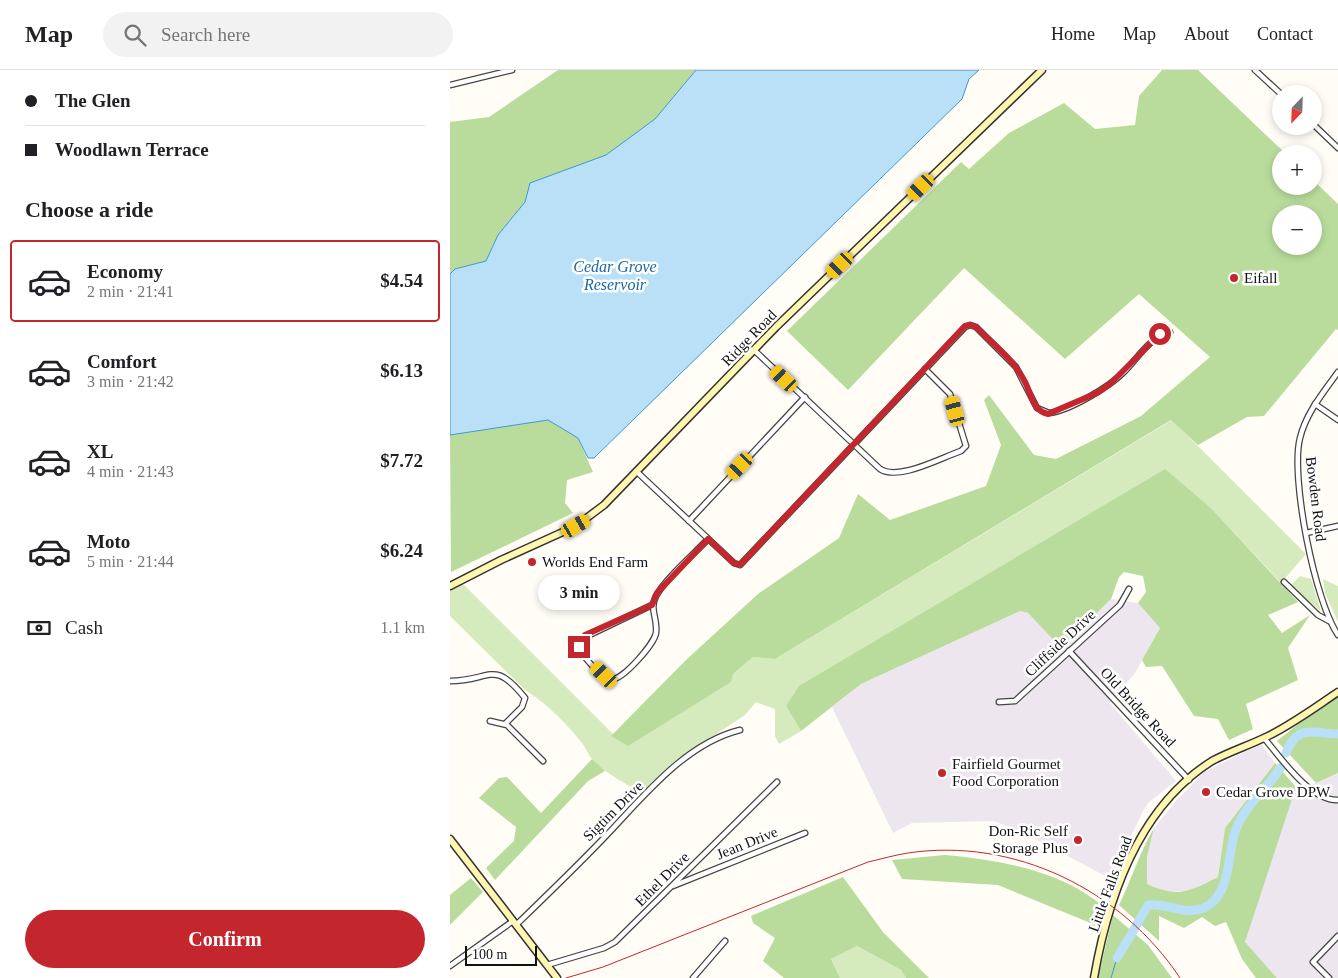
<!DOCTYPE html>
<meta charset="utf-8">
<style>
:root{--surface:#fff;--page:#f2f2f2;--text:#202124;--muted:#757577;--line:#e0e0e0;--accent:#c4262e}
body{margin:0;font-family:Georgia,serif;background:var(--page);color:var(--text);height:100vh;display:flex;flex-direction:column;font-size:19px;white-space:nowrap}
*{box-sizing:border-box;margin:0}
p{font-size:16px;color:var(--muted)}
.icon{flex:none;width:28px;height:28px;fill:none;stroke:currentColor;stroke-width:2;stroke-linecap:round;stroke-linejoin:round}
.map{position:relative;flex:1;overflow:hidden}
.side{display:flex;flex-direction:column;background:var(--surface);width:450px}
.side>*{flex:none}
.top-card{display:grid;align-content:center;height:110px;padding:0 25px;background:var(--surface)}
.needle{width:32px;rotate:203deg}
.fabs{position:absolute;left:822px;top:15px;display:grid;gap:10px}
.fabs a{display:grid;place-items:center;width:50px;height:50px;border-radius:50%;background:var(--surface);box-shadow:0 2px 8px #0003;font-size:25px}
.scale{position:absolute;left:15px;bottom:12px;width:72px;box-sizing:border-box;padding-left:5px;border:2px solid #111;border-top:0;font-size:14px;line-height:18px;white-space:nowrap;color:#111;-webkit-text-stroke:4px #fff;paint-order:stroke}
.end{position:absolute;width:22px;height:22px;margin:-11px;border:6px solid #c4262e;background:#fff;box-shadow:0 0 0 2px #fff}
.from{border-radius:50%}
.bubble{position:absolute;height:35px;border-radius:18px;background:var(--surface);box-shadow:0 2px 8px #0003;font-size:16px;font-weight:700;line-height:35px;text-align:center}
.car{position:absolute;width:15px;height:30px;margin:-15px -8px;border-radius:6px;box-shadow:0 0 4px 1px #0007;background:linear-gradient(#f5c518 24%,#345 0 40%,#f5c518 0 76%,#345 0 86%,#f5c518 0)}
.top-card b{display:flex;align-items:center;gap:18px;height:48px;font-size:19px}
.top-card b+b{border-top:1px solid var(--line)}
.top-card i{width:12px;height:12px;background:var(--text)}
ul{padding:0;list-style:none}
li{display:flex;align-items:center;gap:15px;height:82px;margin:0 10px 8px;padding:0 15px;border:2px solid transparent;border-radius:5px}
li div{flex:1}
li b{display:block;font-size:19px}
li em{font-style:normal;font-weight:700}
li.active{border-color:var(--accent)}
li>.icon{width:45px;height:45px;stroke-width:1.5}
h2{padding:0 25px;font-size:22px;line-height:60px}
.pay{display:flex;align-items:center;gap:12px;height:55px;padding:0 25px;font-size:19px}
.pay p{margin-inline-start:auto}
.cta{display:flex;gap:10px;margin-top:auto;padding:10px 25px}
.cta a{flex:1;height:58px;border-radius:30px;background:var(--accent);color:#fff;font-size:20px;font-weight:700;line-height:58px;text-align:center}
header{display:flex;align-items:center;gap:30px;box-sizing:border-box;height:70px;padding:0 25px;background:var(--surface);border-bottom:1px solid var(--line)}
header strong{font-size:24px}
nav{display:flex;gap:28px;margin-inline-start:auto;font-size:18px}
.search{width:350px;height:45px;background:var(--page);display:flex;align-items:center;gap:12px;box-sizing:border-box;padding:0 18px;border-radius:28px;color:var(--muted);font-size:19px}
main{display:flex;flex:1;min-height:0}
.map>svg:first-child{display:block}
</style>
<header>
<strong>Map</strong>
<div class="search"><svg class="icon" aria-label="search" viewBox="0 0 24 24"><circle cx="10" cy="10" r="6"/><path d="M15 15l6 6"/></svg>Search here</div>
<nav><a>Home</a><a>Map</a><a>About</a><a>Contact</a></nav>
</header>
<main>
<section class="side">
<div class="top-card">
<b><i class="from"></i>The Glen</b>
<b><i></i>Woodlawn Terrace</b>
</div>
<h2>Choose a ride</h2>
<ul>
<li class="active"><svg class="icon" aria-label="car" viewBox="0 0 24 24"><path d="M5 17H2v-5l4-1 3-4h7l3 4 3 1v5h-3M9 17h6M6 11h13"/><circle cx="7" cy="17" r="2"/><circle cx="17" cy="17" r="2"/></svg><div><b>Economy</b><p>2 min · 21:41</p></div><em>$4.54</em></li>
<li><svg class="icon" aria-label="car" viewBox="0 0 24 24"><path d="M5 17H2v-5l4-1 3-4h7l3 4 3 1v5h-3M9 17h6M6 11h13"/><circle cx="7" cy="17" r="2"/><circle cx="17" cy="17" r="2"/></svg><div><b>Comfort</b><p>3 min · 21:42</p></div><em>$6.13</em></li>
<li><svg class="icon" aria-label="car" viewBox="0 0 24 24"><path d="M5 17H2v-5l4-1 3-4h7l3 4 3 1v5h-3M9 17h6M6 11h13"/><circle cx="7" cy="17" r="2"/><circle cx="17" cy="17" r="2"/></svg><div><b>XL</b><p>4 min · 21:43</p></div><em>$7.72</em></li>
<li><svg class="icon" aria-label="car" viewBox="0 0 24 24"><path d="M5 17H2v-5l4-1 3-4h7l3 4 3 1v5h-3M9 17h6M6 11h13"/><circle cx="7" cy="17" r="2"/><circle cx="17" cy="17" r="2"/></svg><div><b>Moto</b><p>5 min · 21:44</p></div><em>$6.24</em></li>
</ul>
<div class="pay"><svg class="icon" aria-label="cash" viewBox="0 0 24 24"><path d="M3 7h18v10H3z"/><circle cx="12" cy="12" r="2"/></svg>Cash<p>1.1 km</p></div>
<div class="cta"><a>Confirm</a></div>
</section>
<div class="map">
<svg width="888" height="908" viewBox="0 0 888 908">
<rect width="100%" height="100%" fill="#fffdf5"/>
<g fill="#eee6ef">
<polygon points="661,529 688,533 710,558 685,603 660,633 726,711 699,732 694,739 661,809 578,765 544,751 462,753 443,763 382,637 411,614 570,541 578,543 611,578"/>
<polygon points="811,674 825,693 775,758 768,807 739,821 716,822 696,814 697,787 704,758 726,731 754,702"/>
<polygon points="888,703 888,908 827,908 795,873 805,836 846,717 866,713"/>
</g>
<g fill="#d5ebbd">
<path d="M722,350L856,484L831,513L762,439L751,431L336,636L351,661L329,674L325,666V639L306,632L295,645L247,677L190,724C175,711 156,705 143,690C138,685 136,678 132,673C118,655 94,631 75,620L0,546V521L12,513L163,664L161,665L283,604L303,587L325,589Z"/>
<polygon points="850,506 861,509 871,541 840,516"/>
<polygon points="873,509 888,516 888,552 875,523"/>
<polygon points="407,876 451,900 456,908 390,908 381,889"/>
</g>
<g fill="#b9dc9c" fill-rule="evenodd">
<polygon points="108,0 246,0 205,49 156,85 80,113 75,132 48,165 36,191 5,199 0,204 0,52 39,47"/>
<path d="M712,0H748L836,84H831V116H864V111L888,134V260L886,259L814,346L797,347L748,375L721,350L325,589L303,587L283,604L281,612L178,676L161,666L236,590L308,524L389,468L408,424L440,450L536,416L551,375L534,330L539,325L584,385L606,389L691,346L760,287L689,224L615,289L514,198L398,320L337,261L511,92L519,99L559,63L614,33L645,59L685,55L689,26ZM831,144H864V176H831Z"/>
<polygon points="98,350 128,368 143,402 117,410 115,433 123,443 1,502 0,365"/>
<polygon points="715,399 762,439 848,532 818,545 832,563 860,545 838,578 848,610 796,634 803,659 779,670 768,649 744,646 712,596 696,597 692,590 710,558 688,533 696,522 693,506 674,502 669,507 661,529 611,578 578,543 570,541 411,614 351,661 336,636 349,616"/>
<polygon points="888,627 888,703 866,713 827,671 848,654"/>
<polygon points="142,689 155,701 138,711 45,810 36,798 64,771 66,757 29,728 49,708 57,707 91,743"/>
<path d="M825,693L846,717L795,872L827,908H806L792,889L776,852L765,856L752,847L734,858L709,846V871L669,835C682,809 689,783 704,758L697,787V814C729,828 738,822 768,807L775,758Z"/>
<path d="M495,785C549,790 611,800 654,837L647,861L638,852L548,815L452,809L442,790Z"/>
<polygon points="393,807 433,862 479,908 456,908 451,900 407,876 381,889 390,908 334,908 313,891 325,868 303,853 301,846"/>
<polygon points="21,808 33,822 0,855 0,825"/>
<polygon points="663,845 698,875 722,908 648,908"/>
</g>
<polygon fill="#b9e0f7" stroke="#3f96cf" points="246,0 529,0 519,9 512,29 144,388 138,388 128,368 98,350 0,365 0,204 5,199 36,191 48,165 75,132 80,113 156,85 205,49"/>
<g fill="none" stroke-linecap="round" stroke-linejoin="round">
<polyline stroke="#3f96cf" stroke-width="1" points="661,908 667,888"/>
<g stroke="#b9e0f7" stroke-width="9">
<path d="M836,683C847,654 863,663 888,664"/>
<path d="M687,854L698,835C716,832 733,845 751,839C781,829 777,787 785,762C793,737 817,719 831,697"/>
<polyline points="667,888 685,858"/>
</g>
<g stroke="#444" stroke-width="7">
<g id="street">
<polyline points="805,0 831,24"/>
<polyline points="0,15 62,0"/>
<polyline points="864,55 888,78"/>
<path d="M304,280L430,399C449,411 490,388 511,381L516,376L500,324L475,299"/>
<path d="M888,302C873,323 856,343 850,368C840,407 865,532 888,565"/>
<polyline points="865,334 888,350"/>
<path d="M186,401L284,493L290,495L515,257L520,255L526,257L566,297L587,338L599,343C619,341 659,317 674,302C687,289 701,266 720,262"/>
<polyline points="239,451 355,327"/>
<polyline points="856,463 888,456"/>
<polyline points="834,512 868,545 879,551"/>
<path d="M202,535L131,569L129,577L131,582C137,590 152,609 162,609C173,610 204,574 206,563C208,549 199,539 206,526C215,509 244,484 258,469"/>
<polyline points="619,581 739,710"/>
<path d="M0,611C41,611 43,588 75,628L72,637L55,654"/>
<polyline points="549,632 565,631 670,535 679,519"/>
<polyline points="40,651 57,655 93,691"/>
<path d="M814,668C831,688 860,731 888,730"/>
<polyline points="223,816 355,763"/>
<path d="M66,855C95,827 123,800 151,771C190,731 233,674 290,660"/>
<polyline points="97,895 154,878 165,872 327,712"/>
<polyline points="0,896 63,851"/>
<polyline points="243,908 275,871"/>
<polyline points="879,908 863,892 888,866"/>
</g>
</g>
<g stroke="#333" stroke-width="9">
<g id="secondary">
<polyline points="0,516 51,490 126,456 154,435 326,257 592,0"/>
<polyline points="0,769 107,908"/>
<path d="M644,908C658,827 689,737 762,691C779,682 797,676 814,668C840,656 864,638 888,622"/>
</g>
</g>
<use href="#street" stroke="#fff" stroke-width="4.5"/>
<use href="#secondary" stroke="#fff6b0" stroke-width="6"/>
<path stroke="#c4262e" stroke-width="1" d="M116,908L153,897L418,792C431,789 445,785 458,783C564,767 672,820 730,908"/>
</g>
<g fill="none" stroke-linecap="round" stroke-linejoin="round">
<path stroke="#c4262e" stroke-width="6" d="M129,577L130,571L135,565L202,535L207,523L258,469L285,494H291L515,256L520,255L526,257C543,274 563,289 574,310C581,322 582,341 598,344L647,323L660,314L710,264"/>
</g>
<g fill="#c4262e" stroke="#fff" stroke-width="2">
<circle cx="784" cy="208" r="5"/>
<circle cx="82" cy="492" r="5"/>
<circle cx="492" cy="703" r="5"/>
<circle cx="756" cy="722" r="5"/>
<circle cx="628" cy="770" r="5"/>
</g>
<g text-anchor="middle" stroke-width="5" stroke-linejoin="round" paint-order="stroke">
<g font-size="15" fill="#111" stroke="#fff" text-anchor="start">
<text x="794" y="213">Eifall</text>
<text x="92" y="497">Worlds End Farm</text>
<text x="502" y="699">Fairfield Gourmet<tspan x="502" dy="17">Food Corporation</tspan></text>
<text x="766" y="727">Cedar Grove DPW</text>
<text x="618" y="766" text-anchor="end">Don-Ric Self<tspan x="618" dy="17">Storage Plus</tspan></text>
</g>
<g font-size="15" fill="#111" stroke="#fff">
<text transform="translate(299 268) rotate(-46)" y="5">Ridge Road</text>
<text transform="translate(866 429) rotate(83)" y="5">Bowden Road</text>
<text transform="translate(610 573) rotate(-43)" y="5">Cliffside Drive</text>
<text transform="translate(688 637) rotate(47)" y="5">Old Bridge Road</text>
<text transform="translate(163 741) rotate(-45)" y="5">Sigtim Drive</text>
<text transform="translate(297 773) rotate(-22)" y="5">Jean Drive</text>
<text transform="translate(212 809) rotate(-45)" y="5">Ethel Drive</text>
<text transform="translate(660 814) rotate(-70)" y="5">Little Falls Road</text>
</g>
<g font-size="16" font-style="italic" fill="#1768a6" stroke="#fff">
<text x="165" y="202">Cedar Grove<tspan x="165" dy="18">Reservoir</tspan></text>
</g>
</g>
</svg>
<div class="fabs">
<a><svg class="needle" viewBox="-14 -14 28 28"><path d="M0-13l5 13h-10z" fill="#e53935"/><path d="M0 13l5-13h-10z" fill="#757577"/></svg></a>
<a>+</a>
<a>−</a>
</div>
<div class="scale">100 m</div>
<i class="end from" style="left:710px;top:264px"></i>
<i class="end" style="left:129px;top:577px"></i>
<div class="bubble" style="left:88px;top:505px;width:82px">3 min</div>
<i class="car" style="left:471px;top:117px;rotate:226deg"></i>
<i class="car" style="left:390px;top:195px;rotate:226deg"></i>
<i class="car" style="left:334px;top:309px;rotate:313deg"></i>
<i class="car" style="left:505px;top:341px;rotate:345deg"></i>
<i class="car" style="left:290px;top:396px;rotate:223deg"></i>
<i class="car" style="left:126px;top:456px;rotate:60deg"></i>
<i class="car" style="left:154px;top:605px;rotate:315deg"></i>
</div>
</main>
